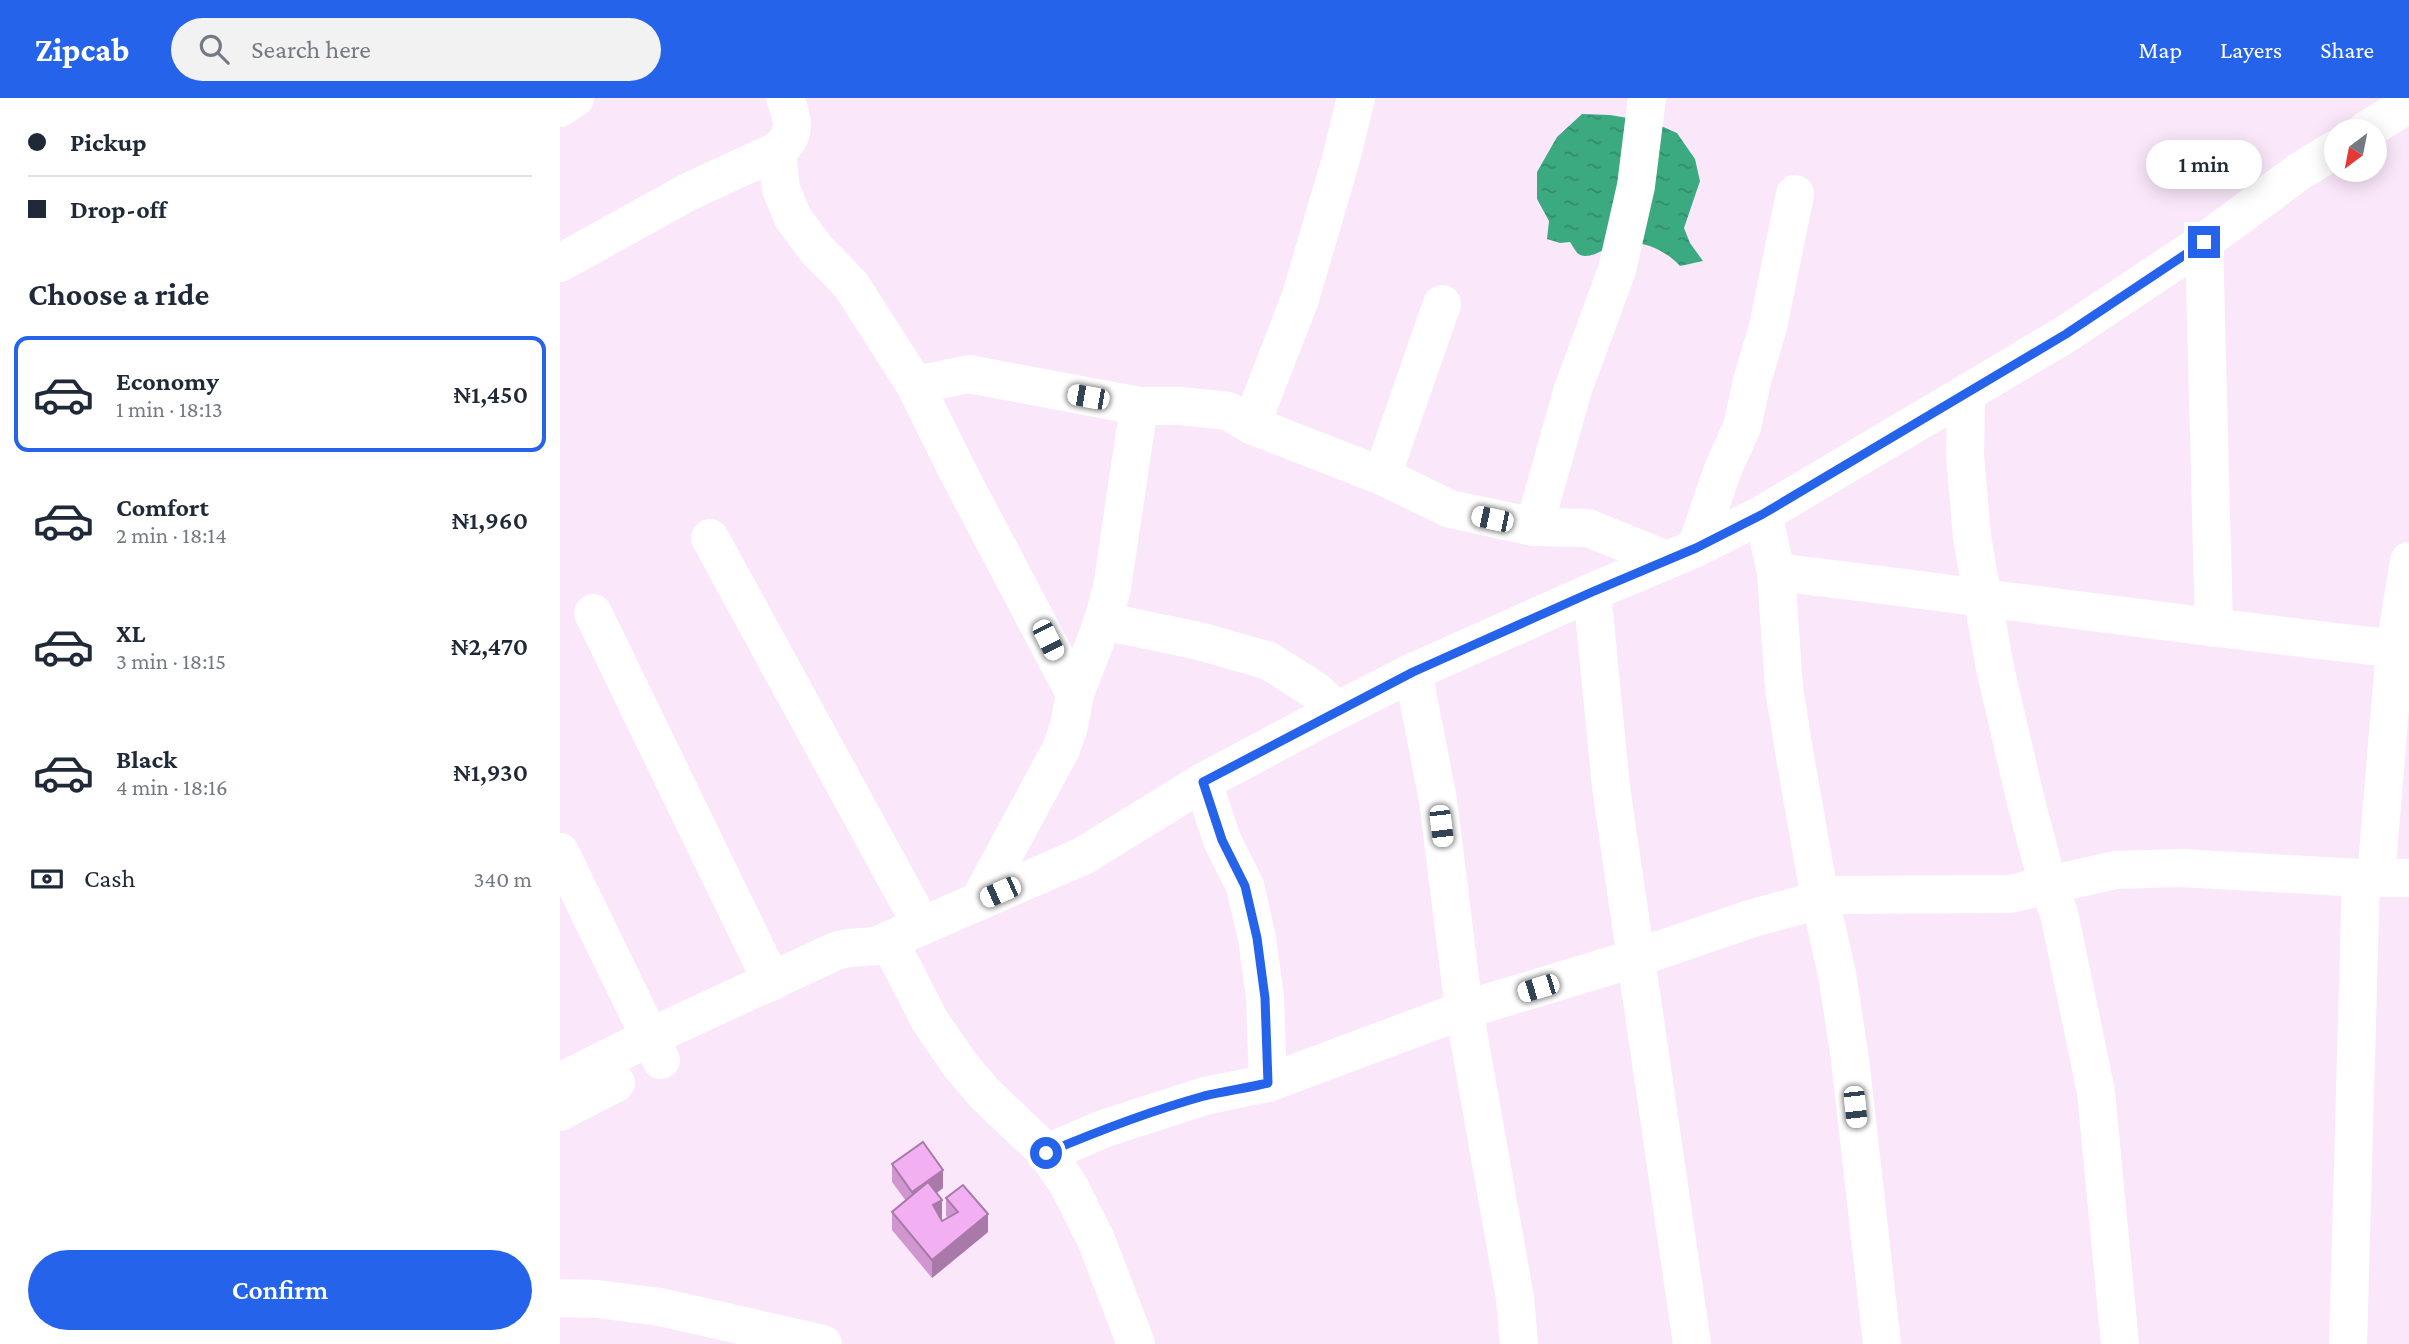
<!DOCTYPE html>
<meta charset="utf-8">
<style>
:root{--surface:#fff;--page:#f2f2f3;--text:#1f2937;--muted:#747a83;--line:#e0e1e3;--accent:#2563eb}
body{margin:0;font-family:"Crimson Pro",serif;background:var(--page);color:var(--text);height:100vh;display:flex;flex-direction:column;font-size:26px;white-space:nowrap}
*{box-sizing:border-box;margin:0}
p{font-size:23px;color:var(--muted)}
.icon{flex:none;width:38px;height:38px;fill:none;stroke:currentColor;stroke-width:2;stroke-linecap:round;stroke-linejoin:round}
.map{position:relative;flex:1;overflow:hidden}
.panel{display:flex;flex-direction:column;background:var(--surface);width:560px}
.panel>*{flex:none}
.guide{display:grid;align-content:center;height:154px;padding:0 28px;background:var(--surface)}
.needle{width:46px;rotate:212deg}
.fabs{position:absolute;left:1764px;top:21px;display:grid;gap:14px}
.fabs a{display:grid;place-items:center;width:63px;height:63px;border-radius:50%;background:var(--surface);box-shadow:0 4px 18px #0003;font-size:35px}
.end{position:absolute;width:32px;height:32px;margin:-16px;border:9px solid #2563eb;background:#fff;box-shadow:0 0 0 4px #fff}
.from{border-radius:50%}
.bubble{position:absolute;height:49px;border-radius:24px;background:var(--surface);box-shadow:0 4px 18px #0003;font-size:23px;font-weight:600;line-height:49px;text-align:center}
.car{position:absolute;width:21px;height:42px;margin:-21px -10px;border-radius:9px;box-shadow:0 0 5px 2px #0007;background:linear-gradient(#fff 24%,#345 0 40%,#fff 0 76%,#345 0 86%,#fff 0)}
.guide b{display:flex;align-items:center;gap:24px;height:66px;font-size:26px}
.guide b+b{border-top:2px solid var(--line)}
.guide i{width:18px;height:18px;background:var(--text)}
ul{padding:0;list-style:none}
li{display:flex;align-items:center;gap:21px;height:116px;margin:0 14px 10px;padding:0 14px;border:4px solid transparent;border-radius:14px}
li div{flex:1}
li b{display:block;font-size:26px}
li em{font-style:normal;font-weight:600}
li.active{border-color:var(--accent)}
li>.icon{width:63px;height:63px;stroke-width:1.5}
h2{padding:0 28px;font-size:32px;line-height:84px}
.pay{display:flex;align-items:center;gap:18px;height:77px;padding:0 28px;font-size:26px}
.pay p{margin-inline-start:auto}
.action{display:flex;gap:14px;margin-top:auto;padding:14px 28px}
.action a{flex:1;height:80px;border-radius:42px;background:var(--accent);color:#fff;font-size:28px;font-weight:600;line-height:80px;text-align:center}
header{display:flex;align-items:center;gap:42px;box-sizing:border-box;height:98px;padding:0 35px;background:var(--accent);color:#fff}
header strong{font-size:33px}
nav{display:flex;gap:38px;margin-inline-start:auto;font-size:24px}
.search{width:490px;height:63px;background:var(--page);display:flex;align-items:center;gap:18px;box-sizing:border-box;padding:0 24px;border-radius:38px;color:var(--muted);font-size:26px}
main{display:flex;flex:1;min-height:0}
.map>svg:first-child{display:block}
</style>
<header>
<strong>Zipcab</strong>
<div class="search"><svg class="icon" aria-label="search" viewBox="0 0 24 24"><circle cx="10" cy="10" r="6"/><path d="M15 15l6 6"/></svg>Search here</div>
<nav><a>Map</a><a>Layers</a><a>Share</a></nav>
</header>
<main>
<section class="panel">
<div class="guide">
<b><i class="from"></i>Pickup</b>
<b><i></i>Drop-off</b>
</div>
<h2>Choose a ride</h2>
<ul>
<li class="active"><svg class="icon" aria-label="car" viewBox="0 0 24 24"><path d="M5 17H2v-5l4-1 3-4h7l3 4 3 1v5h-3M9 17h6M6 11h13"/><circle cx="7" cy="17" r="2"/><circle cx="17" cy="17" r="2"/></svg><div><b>Economy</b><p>1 min · 18:13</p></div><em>₦1,450</em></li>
<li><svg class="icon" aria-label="car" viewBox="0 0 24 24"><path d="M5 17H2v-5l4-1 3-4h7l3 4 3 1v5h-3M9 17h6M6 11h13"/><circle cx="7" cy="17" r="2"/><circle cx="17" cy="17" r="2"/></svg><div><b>Comfort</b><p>2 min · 18:14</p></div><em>₦1,960</em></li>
<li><svg class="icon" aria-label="car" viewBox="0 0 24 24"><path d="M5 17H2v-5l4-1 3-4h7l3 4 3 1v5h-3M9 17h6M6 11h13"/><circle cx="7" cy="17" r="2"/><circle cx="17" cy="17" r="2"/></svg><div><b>XL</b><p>3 min · 18:15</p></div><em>₦2,470</em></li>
<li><svg class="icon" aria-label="car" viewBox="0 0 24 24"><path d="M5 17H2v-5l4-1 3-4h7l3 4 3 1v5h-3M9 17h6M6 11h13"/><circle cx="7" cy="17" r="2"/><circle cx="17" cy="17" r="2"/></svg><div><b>Black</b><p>4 min · 18:16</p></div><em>₦1,930</em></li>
</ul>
<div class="pay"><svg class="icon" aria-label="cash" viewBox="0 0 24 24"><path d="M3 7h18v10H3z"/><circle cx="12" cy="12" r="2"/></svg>Cash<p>340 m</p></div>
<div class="action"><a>Confirm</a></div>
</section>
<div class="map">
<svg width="1849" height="1246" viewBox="0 0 1849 1246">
<defs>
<pattern id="water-ripples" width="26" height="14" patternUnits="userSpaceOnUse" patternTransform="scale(1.75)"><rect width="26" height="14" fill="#3caa81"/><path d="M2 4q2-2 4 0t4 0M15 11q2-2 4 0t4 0" fill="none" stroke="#348b6b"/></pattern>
</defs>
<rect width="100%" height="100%" fill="#fae8fa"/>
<path fill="url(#water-ripples)" d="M1022,16L1050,17L1092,24L1117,35L1135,61L1140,83L1124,130L1130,145L1143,163L1120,168C1104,150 1075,138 1051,148C1042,152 1035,158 1025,158C1017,158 1014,150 1010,144L1000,145L987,141L989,123L977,101V74L997,39Z"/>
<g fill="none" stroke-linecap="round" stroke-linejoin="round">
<g stroke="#fff" stroke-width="38">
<polyline points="0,10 15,0"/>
<polyline points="1805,33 1849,6"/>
<polyline points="217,53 221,91 233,120 256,151 291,187 355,287 397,372 515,596"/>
<polyline points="1644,144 1654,530"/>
<path d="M0,165L128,94L217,53C238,37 233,21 225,0"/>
<polyline points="355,287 409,276 579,308 621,308 668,313 691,327 822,378 890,411 974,429 1028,430 1107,462"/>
<polyline points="1406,298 1405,357 1412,439 1435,570 1467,708 1488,787 1499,815 1536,994 1560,1246"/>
<polyline points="691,327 740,201 781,61 796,0"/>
<polyline points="822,378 882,206"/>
<polyline points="1203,416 1216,474 1224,590 1234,653 1260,801 1277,876 1290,961 1322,1246"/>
<polyline points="974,429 1013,291 1057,172 1076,88 1087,0"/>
<polyline points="150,440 362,828"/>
<polyline points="1136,450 1163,371 1182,329 1192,283 1208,229 1235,96"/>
<path d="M1216,474C1427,499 1638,530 1849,552"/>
<polyline points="1032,494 1051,689 1132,1246"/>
<polyline points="33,515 212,884"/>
<polyline points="543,523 639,543 709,563 756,593 777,613"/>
<polyline points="853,574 878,702 904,912 955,1200 959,1246"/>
<polyline points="643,684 662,742 685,788 697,840 705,900 708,985"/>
<polyline points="0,754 101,962"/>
<polyline points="1816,780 1835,550 1849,463"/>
<polyline points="419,803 501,651 509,628 515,596 543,523 552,490 579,308"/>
<polyline points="329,843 370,923 401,968 424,995 487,1055 509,1088 537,1144 576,1246"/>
<polyline points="0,984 90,939 276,853 288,850 316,848 523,758 643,684 759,622 853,574 1032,494 1136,450 1203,416 1506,236 1644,144 1740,73 1776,51"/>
<polyline points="0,1014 56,985"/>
<polyline points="487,1055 543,1031 589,1016 645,998 708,985 904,912 1076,860 1193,820 1278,797 1450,796 1555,772 1621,770 1801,780 1849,780"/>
<polyline points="0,1200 37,1201 100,1209 263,1246"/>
<polyline points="1788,1246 1801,780"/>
</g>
</g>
<polygon fill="#d096d0" points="332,1066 383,1090 377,1095 382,1120 381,1121 382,1123 388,1120 386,1118 386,1100 428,1134 372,1180 332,1132 332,1114 346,1103 332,1084"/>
<g fill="#a97aa9">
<polygon points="383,1072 383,1090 352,1112 352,1094"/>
<polygon points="382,1102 382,1120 373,1125 373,1107"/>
<polygon points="428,1116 428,1134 372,1180 372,1162"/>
</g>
<g fill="#f2aff2" stroke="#a97aa9" stroke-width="2">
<polygon points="363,1044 383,1072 352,1094 332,1066"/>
<polygon points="368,1084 382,1102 373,1107 382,1123 398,1114 386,1100 403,1087 428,1116 372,1162 332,1114"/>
</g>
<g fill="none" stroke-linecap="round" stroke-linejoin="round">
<path stroke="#2563eb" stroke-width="9" d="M486,1055C538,1033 590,1013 644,998C665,993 687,990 708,985L705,900L697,840L685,788L662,742L643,684L853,574L1032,494L1136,450L1203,416L1506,236L1644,144"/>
</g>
</svg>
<div class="fabs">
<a><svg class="needle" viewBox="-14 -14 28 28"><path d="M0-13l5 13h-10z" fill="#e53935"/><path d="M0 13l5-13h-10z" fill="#747a83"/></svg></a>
</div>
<i class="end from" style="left:486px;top:1055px"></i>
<i class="end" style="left:1644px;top:144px"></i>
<div class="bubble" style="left:1586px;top:42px;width:116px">1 min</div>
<i class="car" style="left:528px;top:299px;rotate:280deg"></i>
<i class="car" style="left:932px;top:421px;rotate:282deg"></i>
<i class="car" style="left:488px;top:542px;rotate:153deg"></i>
<i class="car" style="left:881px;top:728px;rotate:173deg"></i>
<i class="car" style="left:440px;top:794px;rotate:246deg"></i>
<i class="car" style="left:978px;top:890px;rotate:253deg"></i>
<i class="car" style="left:1295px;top:1009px;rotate:174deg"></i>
</div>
</main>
